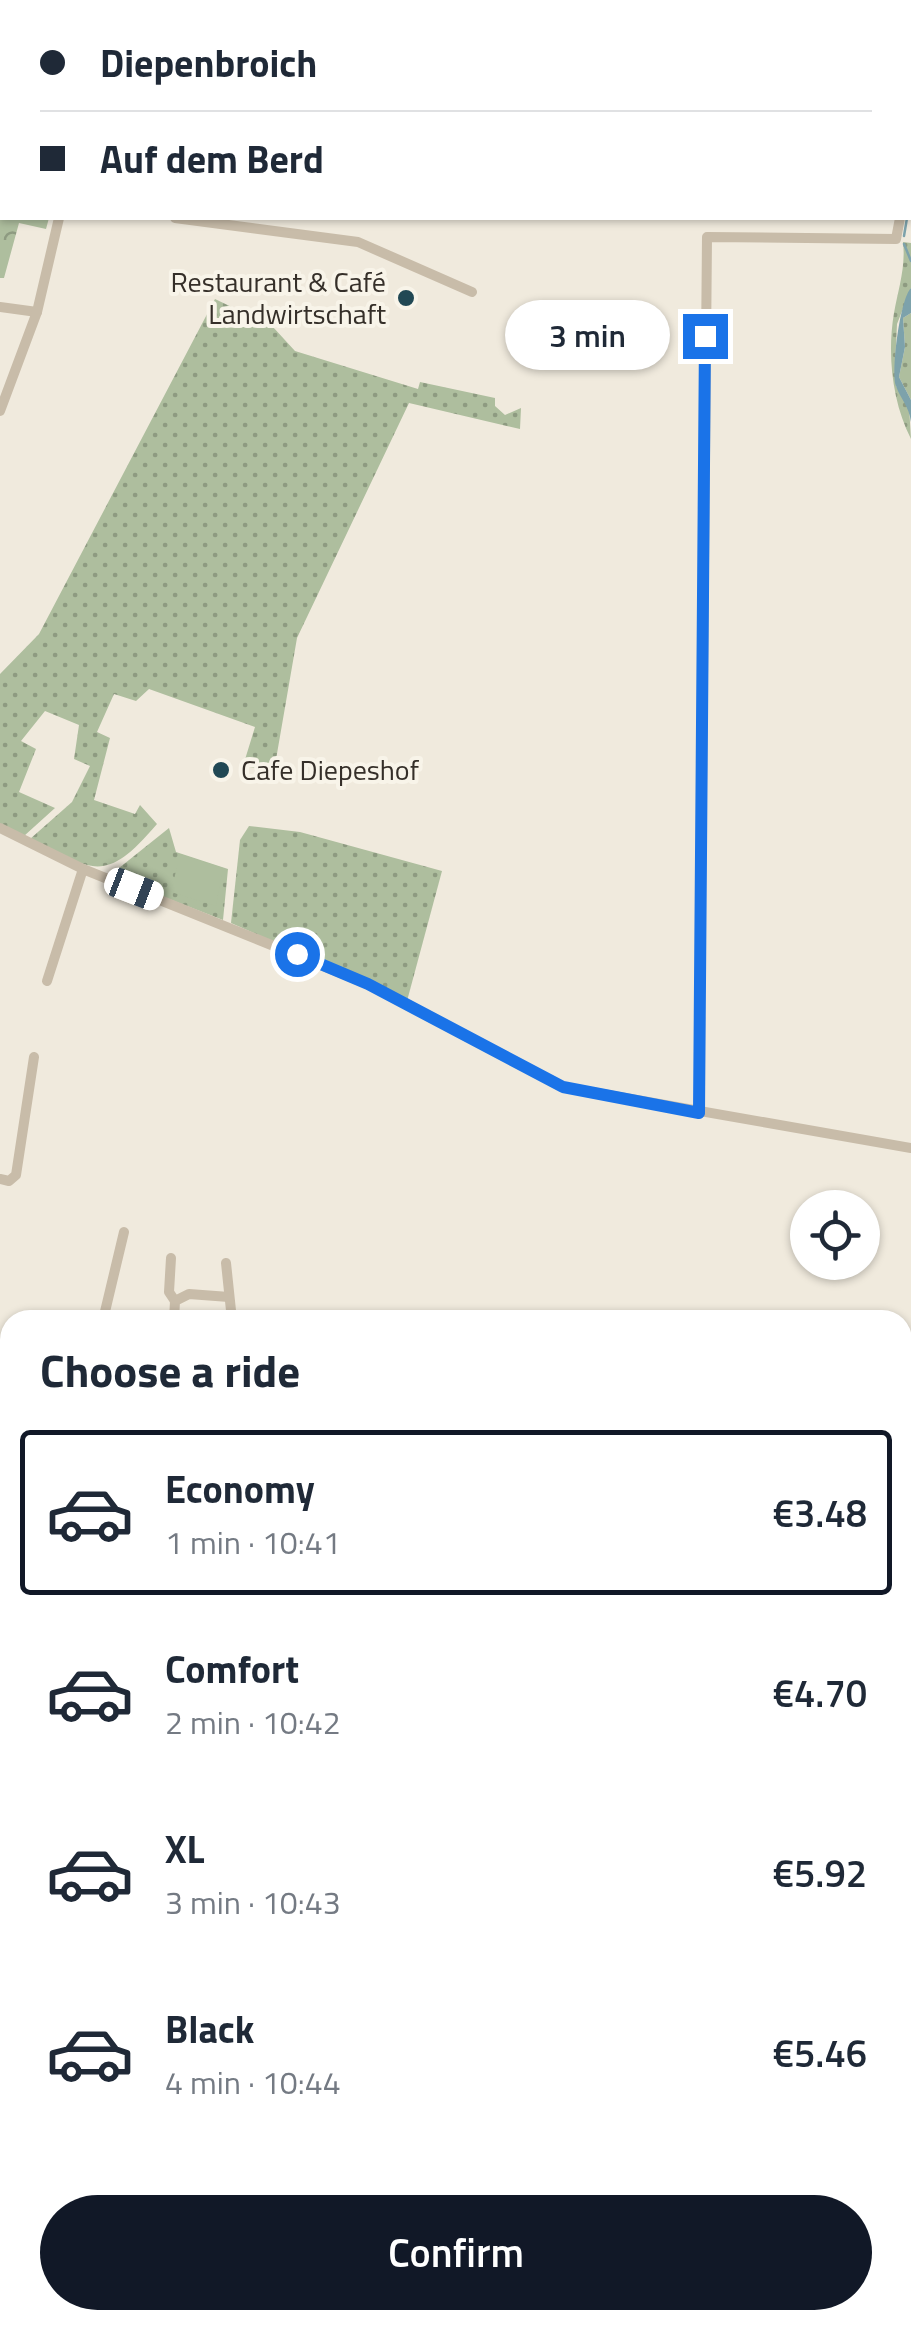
<!DOCTYPE html>
<meta charset="utf-8">
<style>
:root{--surface:#fff;--page:#f6f6f7;--text:#1f2937;--muted:#747a83;--line:#e0e1e3;--accent:#111827}
body{margin:0;font-family:"Titillium Web",sans-serif;background:var(--page);color:var(--text);height:100vh;display:flex;flex-direction:column;font-size:38px;white-space:nowrap}
*{box-sizing:border-box;margin:0}
p{font-size:32px;color:var(--muted)}
.icon{flex:none;width:55px;height:55px;fill:none;stroke:currentColor;stroke-width:2;stroke-linecap:round;stroke-linejoin:round}
.map{position:relative;flex:1;overflow:hidden}
.drawer{position:absolute;left:0px;top:1310px;width:912px;height:1020px;display:flex;flex-direction:column;background:var(--surface);border-radius:30px 30px 0 0;box-shadow:0 2px 8px #0004}
.drawer>*{flex:none}
.banner{position:absolute;left:0px;top:0px;width:912px;height:220px;box-shadow:0 2px 8px #0004;display:grid;align-content:center;height:220px;padding:0 40px;background:var(--surface)}
.tools{position:absolute;left:790px;top:1190px;display:grid;gap:20px}
.tools a{display:grid;place-items:center;width:90px;height:90px;border-radius:50%;background:var(--surface);box-shadow:0 2px 8px #0004;font-size:50px}
.end{position:absolute;width:45px;height:45px;margin:-22px;border:12px solid #1a73e8;background:#fff;box-shadow:0 0 0 5px #fff}
.from{border-radius:50%}
.bubble{position:absolute;height:70px;border-radius:35px;background:var(--surface);box-shadow:0 2px 8px #0004;font-size:32px;font-weight:600;line-height:70px;text-align:center}
.car{position:absolute;width:30px;height:60px;margin:-30px -15px;border-radius:12px;box-shadow:0 0 8px 2px #0007;background:linear-gradient(#fff 24%,#345 0 40%,#fff 0 76%,#345 0 86%,#fff 0)}
.banner b{display:flex;align-items:center;gap:35px;height:95px;font-size:38px}
.banner b+b{border-top:2px solid var(--line)}
.banner i{width:25px;height:25px;background:var(--text)}
ul{padding:0;list-style:none}
li{display:flex;align-items:center;gap:30px;height:165px;margin:0 20px 15px;padding:0 20px;border:5px solid transparent;border-radius:10px}
li div{flex:1}
li b{display:block;font-size:38px}
li em{font-style:normal;font-weight:600}
li.selected{border-color:var(--accent)}
li>.icon{width:90px;height:90px;stroke-width:1.5}
h2{padding:0 40px;font-size:45px;line-height:120px}
.button{display:flex;gap:20px;margin-top:auto;padding:20px 40px}
.button a{flex:1;height:115px;border-radius:60px;background:var(--accent);color:#fff;font-size:40px;font-weight:600;line-height:115px;text-align:center}
.map>svg:first-child{display:block}
</style>
<div class="map">
<svg width="911" height="2330" viewBox="0 0 911 2330">
<defs>
<pattern id="grass-dots" width="8" height="8" patternUnits="userSpaceOnUse" patternTransform="scale(2.5)"><rect width="8" height="8" fill="#aebe9e"/><path d="M2 2h.1M6 6h.1" fill="none" stroke="#8e9b81" stroke-width="1.8" stroke-linecap="round"/></pattern>
<pattern id="forest-crowns" width="20" height="18" patternUnits="userSpaceOnUse" patternTransform="scale(2.5)"><rect width="20" height="18" fill="#aebe9e"/><path d="M2 6a3 3 0 1 1 6 0M12 15a3 3 0 1 1 6 0" fill="none" stroke="#8e9b81"/></pattern>
</defs>
<rect width="100%" height="100%" fill="#f0eadd"/>
<g fill="url(#grass-dots)">
<path d="M903,242L911,243V288L897,324L895,366L896,386L909,406L911,439C892,402 887,354 894,313C898,290 906,267 903,242Z"/>
<path d="M215,299L273,327L295,351L418,389L420,382L495,398V406L505,415L521,408L520,429L409,403L297,638L274,771L243,766L255,727L149,689L136,701L114,694L97,732L110,738L94,800L135,814L140,805L157,824C105,885 94,871 30,839L72,802L90,766L74,759L79,725L45,711L21,741L36,749L19,792L55,808L24,836L0,824V674L39,634Z"/>
<polygon points="911,313 911,400 899,377 905,347 903,318"/>
<polygon points="249,826 300,832 442,871 407,1001 231,923 240,840"/>
<polygon points="169,828 176,852 228,869 223,920 120,880 119,868"/>
<polygon points="0,1493 10,1495 10,1771 0,1770"/>
</g>
<polygon fill="url(#forest-crowns)" points="0,0 24,2 2,2 2,218 49,218 46,229 19,223 4,278 0,278"/>
<polygon fill="#aebe9e" points="180,854 223,868 216,906 171,892"/>
<path fill="#7da2ab" d="M911,288V313L903,318L905,347L899,377L911,400V422C909,406 901,400 896,386C891,370 900,299 911,288Z"/>
<g fill="none" stroke-linecap="round" stroke-linejoin="round">
<g stroke="#7da2ab" stroke-width="2.5">
<polyline points="906,2 907,0"/>
<polyline points="904,236 907,218"/>
<polyline points="904,244 911,261"/>
</g>
<g stroke="#c8bca9" stroke-width="10">
<polyline points="900,2 900,0"/>
<polyline points="175,218 358,242 472,292"/>
<polyline points="0,307 37,312"/>
<polyline points="0,411 37,312 59,218"/>
<polyline points="0,828 83,869 368,984 563,1087 911,1148"/>
<polyline points="47,981 83,869"/>
<polyline points="699,1113 707,237 896,239 900,218"/>
<polyline points="0,1179 9,1181 16,1175 34,1057"/>
<polyline points="171,1258 169,1292 175,1301"/>
<polyline points="226,1263 232,1320"/>
<polyline points="103,1320 124,1232"/>
<polyline points="174,1320 175,1301 189,1294 229,1297"/>
<polyline points="0,1356 10,1357"/>
<polyline points="0,1779 10,1780"/>
<polyline points="0,1950 10,1949"/>
<polyline points="0,2014 10,2013"/>
<polyline points="0,2190 10,2193"/>
<polyline points="61,2330 61,2320"/>
<polyline points="692,2330 692,2320"/>
</g>
<g stroke="#9b8c7b" stroke-width="14">
<polyline points="902,1727 911,1725"/>
<polyline points="0,2323 10,2320"/>
</g>
</g>
<g fill="none" stroke-linecap="round" stroke-linejoin="round">
<polyline stroke="#1a73e8" stroke-width="12" points="297,954 368,984 563,1087 699,1113 705,336"/>
</g>
<g fill="#214854" stroke="#f8f4e9" stroke-width="4">
<circle cx="406" cy="298" r="10"/>
<circle cx="221" cy="770" r="10"/>
</g>
<g text-anchor="middle" stroke-width="8" stroke-linejoin="round" paint-order="stroke">
<g font-size="28" fill="#352f29" stroke="#f8f4e9" text-anchor="end">
<text x="386" y="292">Restaurant &amp; Café<tspan x="386" dy="32">Landwirtschaft</tspan></text>
<text x="241" y="780" text-anchor="start">Cafe Diepeshof</text>
</g>
</g>
</svg>
<div class="tools">
<a><svg class="icon" aria-label="locate" viewBox="0 0 24 24"><circle cx="12" cy="12" r="6"/><path d="M12 2v4M12 18v4M2 12h4M18 12h4"/></svg></a>
</div>
<i class="end from" style="left:297px;top:954px"></i>
<i class="end" style="left:705px;top:336px"></i>
<div class="bubble" style="left:505px;top:300px;width:165px">3 min</div>
<i class="car" style="left:134px;top:889px;rotate:111deg"></i>
<div class="banner">
<b><i class="from"></i>Diepenbroich</b>
<b><i></i>Auf dem Berd</b>
</div>
<section class="drawer">
<h2>Choose a ride</h2>
<ul>
<li class="selected"><svg class="icon" aria-label="car" viewBox="0 0 24 24"><path d="M5 17H2v-5l4-1 3-4h7l3 4 3 1v5h-3M9 17h6M6 11h13"/><circle cx="7" cy="17" r="2"/><circle cx="17" cy="17" r="2"/></svg><div><b>Economy</b><p>1 min · 10:41</p></div><em>€3.48</em></li>
<li><svg class="icon" aria-label="car" viewBox="0 0 24 24"><path d="M5 17H2v-5l4-1 3-4h7l3 4 3 1v5h-3M9 17h6M6 11h13"/><circle cx="7" cy="17" r="2"/><circle cx="17" cy="17" r="2"/></svg><div><b>Comfort</b><p>2 min · 10:42</p></div><em>€4.70</em></li>
<li><svg class="icon" aria-label="car" viewBox="0 0 24 24"><path d="M5 17H2v-5l4-1 3-4h7l3 4 3 1v5h-3M9 17h6M6 11h13"/><circle cx="7" cy="17" r="2"/><circle cx="17" cy="17" r="2"/></svg><div><b>XL</b><p>3 min · 10:43</p></div><em>€5.92</em></li>
<li><svg class="icon" aria-label="car" viewBox="0 0 24 24"><path d="M5 17H2v-5l4-1 3-4h7l3 4 3 1v5h-3M9 17h6M6 11h13"/><circle cx="7" cy="17" r="2"/><circle cx="17" cy="17" r="2"/></svg><div><b>Black</b><p>4 min · 10:44</p></div><em>€5.46</em></li>
</ul>
<div class="button"><a>Confirm</a></div>
</section>
</div>
